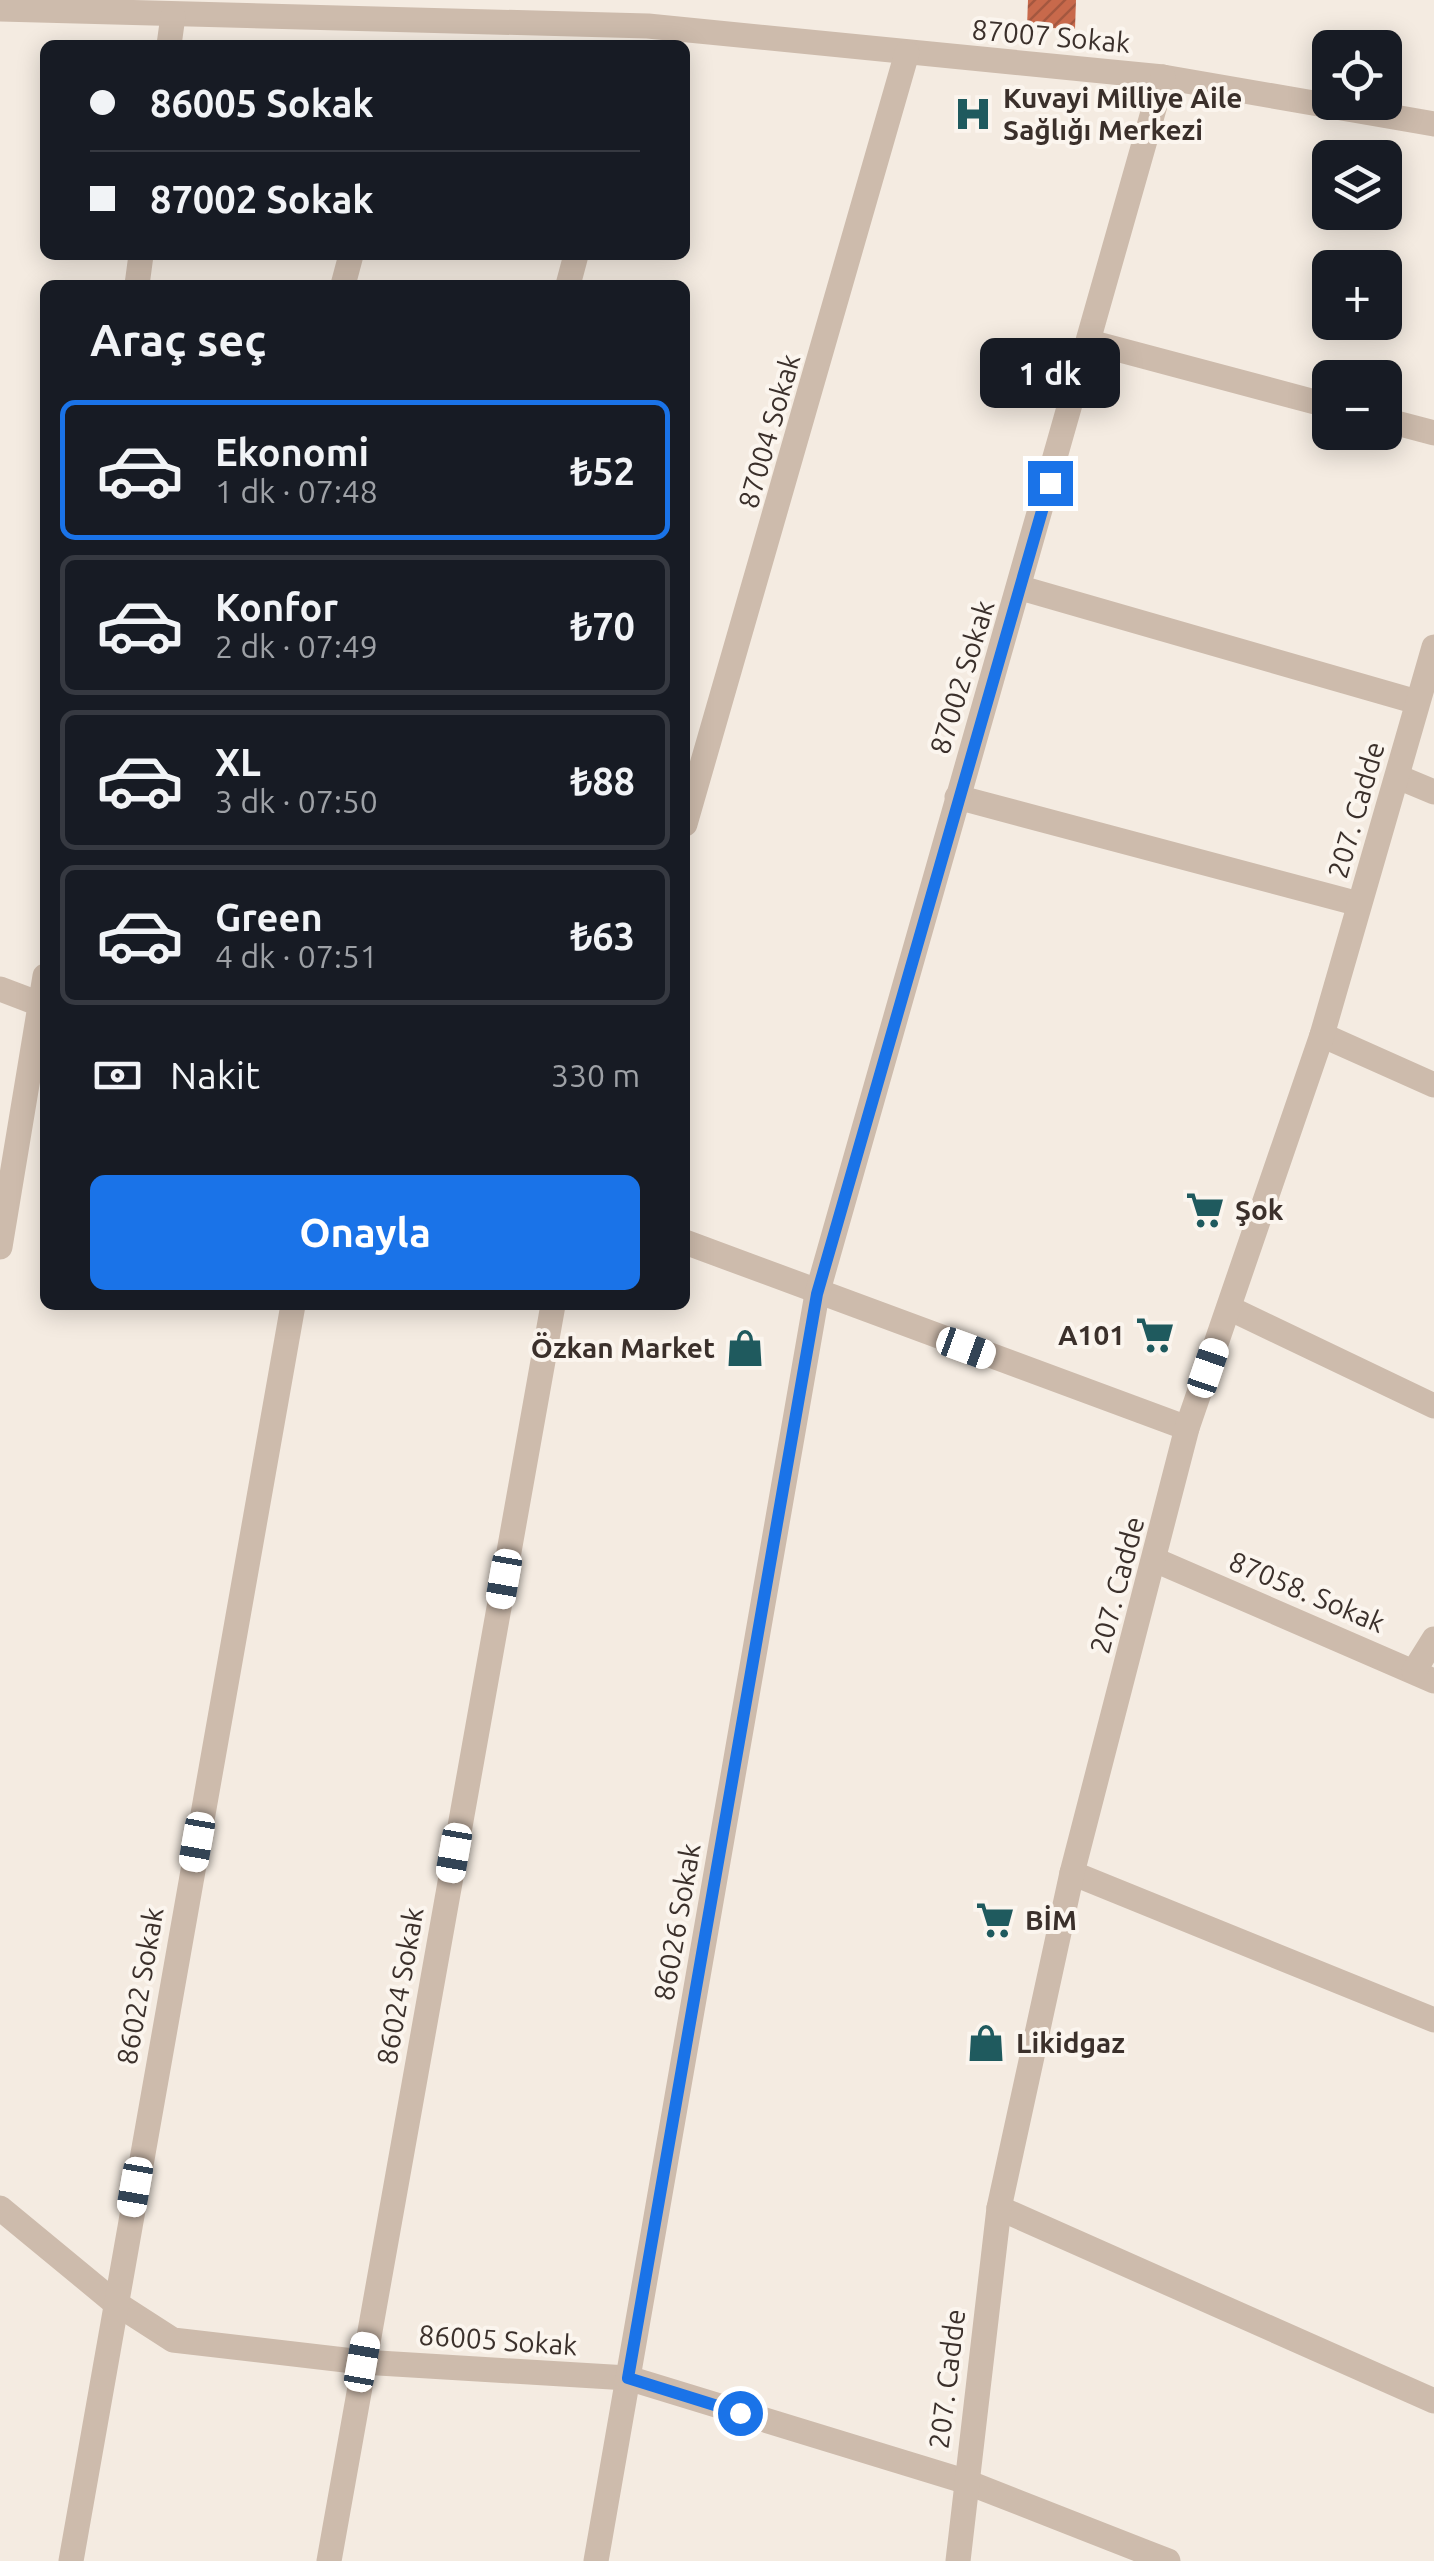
<!DOCTYPE html>
<html lang="tr">
<meta charset="utf-8">
<style>
:root{--surface:#171b24;--page:#20242c;--text:#f1f3f6;--muted:#9ea1a6;--line:#363941;--accent:#1a73e8}
body{margin:0;font-family:Ubuntu,sans-serif;background:var(--page);color:var(--text);height:100vh;display:flex;flex-direction:column;font-size:38px;white-space:nowrap}
*{box-sizing:border-box;margin:0}
p{font-size:32px;color:var(--muted)}
.icon{flex:none;width:55px;height:55px;fill:none;stroke:currentColor;stroke-width:2;stroke-linecap:round;stroke-linejoin:round}
.map{position:relative;flex:1;overflow:hidden}
.side{position:absolute;left:40px;top:280px;width:650px;height:1030px;display:flex;flex-direction:column;background:var(--surface);border-radius:15px;box-shadow:0 5px 25px #0003}
.side>*{flex:none}
.hud{position:absolute;left:40px;top:40px;width:650px;height:220px;border-radius:15px;box-shadow:0 5px 25px #0003;display:grid;align-content:center;height:220px;padding:0 50px;background:var(--surface)}
.fabs{position:absolute;left:1312px;top:30px;display:grid;gap:20px}
.fabs a{display:grid;place-items:center;width:90px;height:90px;border-radius:15px;background:var(--surface);box-shadow:0 5px 25px #0003;font-size:50px}
.end{position:absolute;width:45px;height:45px;margin:-22px;border:12px solid #1a73e8;background:#fff;box-shadow:0 0 0 5px #fff}
.from{border-radius:50%}
.bubble{position:absolute;height:70px;border-radius:15px;background:var(--surface);box-shadow:0 5px 25px #0003;font-size:32px;font-weight:600;line-height:70px;text-align:center}
.car{position:absolute;width:30px;height:60px;margin:-30px -15px;border-radius:12px;box-shadow:0 0 8px 2px #0007;background:linear-gradient(#fff 24%,#345 0 40%,#fff 0 76%,#345 0 86%,#fff 0)}
.hud b{display:flex;align-items:center;gap:35px;height:95px;font-size:38px}
.hud b+b{border-top:2px solid var(--line)}
.hud i{width:25px;height:25px;background:var(--text)}
ul{padding:0;list-style:none}
li{display:flex;align-items:center;gap:30px;height:140px;margin:0 20px 15px;padding:0 30px;border:5px solid var(--line);border-radius:15px}
li div{flex:1}
li b{display:block;font-size:38px}
li em{font-style:normal;font-weight:600}
li.selected{border-color:var(--accent)}
li>.icon{width:90px;height:90px;stroke-width:1.5}
h2{padding:0 50px;font-size:45px;line-height:120px}
.pay{display:flex;align-items:center;gap:25px;height:110px;padding:0 50px;font-size:38px}
.pay p{margin-inline-start:auto}
.action{display:flex;gap:20px;margin-top:auto;padding:20px 50px}
.action a{flex:1;height:115px;border-radius:15px;background:var(--accent);color:#fff;font-size:40px;font-weight:600;line-height:115px;text-align:center}
.map>svg:first-child{display:block}
</style>
<div class="map">
<svg width="1434" height="2561" viewBox="0 0 1434 2561">
<defs>
<pattern id="building-hatch" width="6" height="6" patternUnits="userSpaceOnUse" patternTransform="scale(2.5)"><rect width="6" height="6" fill="#c8694b"/><path d="M-1 1l2-2M0 6l6-6M5 7l2-2" fill="none" stroke="#a4573f"/></pattern>
</defs>
<rect width="100%" height="100%" fill="#f4ebe1"/>
<polygon fill="url(#building-hatch)" points="1028,0 1076,0 1075,29 1027,27"/>
<g fill="none" stroke-linecap="round" stroke-linejoin="round">
<g stroke="#cdbbac" stroke-width="25">
<polyline points="0,9 648,26 1163,77 1434,124"/>
<polyline points="169,45 173,16"/>
<polyline points="137,285 141,255"/>
<polyline points="343,285 351,255"/>
<polyline points="568,285 576,255"/>
<polyline points="1090,342 1330,406"/>
<polyline points="1385,420 1434,433"/>
<polyline points="1021,588 1417,702"/>
<polyline points="1398,777 1434,792"/>
<polyline points="957,797 1359,904"/>
<polyline points="685,824 907,53"/>
<polyline points="0,989 45,1006"/>
<polyline points="1322,1035 1434,1085"/>
<polyline points="685,1242 1187,1428"/>
<polyline points="0,1247 45,976"/>
<polyline points="1229,1308 1434,1406"/>
<polyline points="1155,1560 1434,1681"/>
<polyline points="1414,1671 1434,1639"/>
<polyline points="1072,1873 1434,2020"/>
<polyline points="0,2208 114,2302 173,2340 362,2362 628,2378 964,2481 1168,2561"/>
<polyline points="999,2208 1434,2401"/>
<polyline points="71,2561 293,1305"/>
<polyline points="329,2561 553,1305"/>
<polyline points="596,2561 817,1294 1163,77"/>
<polyline points="958,2561 999,2208 1072,1873 1187,1428 1322,1035 1434,647"/>
</g>
</g>
<g fill="none" stroke-linecap="round" stroke-linejoin="round">
<polyline stroke="#1a73e8" stroke-width="12" points="740,2413 628,2378 817,1294 1050,483"/>
</g>
<defs>
<g id="hospital-bare" transform="scale(3)"><path d="M-5-5h3v3.5h4V-5h3V5h-3V1.5h-4V5h-3Z" fill="#1f5a5e" stroke="#fbf5ee" stroke-width="2.5" paint-order="stroke"/></g>
<g id="supermarket-bare" transform="scale(3)"><path d="M-6-5.5h2.5l.6 2H6L4.5 2H-2.5L-4.4-4H-6ZM-1.5 3.2a1.3 1.3 0 1 0 .1 0ZM3 3.2a1.3 1.3 0 1 0 .1 0Z" fill="#1f5a5e" stroke="#fbf5ee" stroke-width="2.5" paint-order="stroke"/></g>
<g id="shop-bare" transform="scale(3)"><path d="M-5-2.5h2.3a2.7 3.5 0 0 1 5.4 0H5L5.5 6h-11ZM-1.5-2.5h3a1.5 2.3 0 0 0-3 0Z" fill="#1f5a5e" stroke="#fbf5ee" stroke-width="2.5" paint-order="stroke"/></g>
</defs>
<g fill-rule="evenodd">
<use href="#hospital-bare" x="973" y="114"/>
<use href="#supermarket-bare" x="1205" y="1210"/>
<use href="#supermarket-bare" x="1155" y="1335"/>
<use href="#shop-bare" x="745" y="1348"/>
<use href="#supermarket-bare" x="995" y="1920"/>
<use href="#shop-bare" x="986" y="2043"/>
</g>
<g text-anchor="middle" stroke-width="8" stroke-linejoin="round" paint-order="stroke">
<g font-size="28" fill="#3b302b" stroke="#fbf5ee">
<text transform="translate(1051 36) rotate(5)" y="10">87007 Sokak</text>
<text transform="translate(769 431) rotate(-74)" y="10">87004 Sokak</text>
<text transform="translate(962 677) rotate(-73)" y="10">87002 Sokak</text>
<text transform="translate(1356 810) rotate(-74)" y="10">207. Cadde</text>
<text transform="translate(1117 1585) rotate(-75)" y="10">207. Cadde</text>
<text transform="translate(1307 1592) rotate(23)" y="10">87058. Sokak</text>
<text transform="translate(677 1922) rotate(-80)" y="10">86026 Sokak</text>
<text transform="translate(140 1986) rotate(-80)" y="10">86022 Sokak</text>
<text transform="translate(400 1986) rotate(-80)" y="10">86024 Sokak</text>
<text transform="translate(498 2340) rotate(4)" y="10">86005 Sokak</text>
<text transform="translate(947 2379) rotate(-83)" y="10">207. Cadde</text>
</g>
<g font-size="28" font-weight="bold" fill="#3b302b" stroke="#fbf5ee" text-anchor="start">
<text x="1003" y="108">Kuvayi Milliye Aile<tspan x="1003" dy="32">Sağlığı Merkezi</tspan></text>
<text x="1235" y="1220">Şok</text>
<text x="1125" y="1345" text-anchor="end">A101</text>
<text x="715" y="1358" text-anchor="end">Özkan Market</text>
<text x="1025" y="1930">BİM</text>
<text x="1016" y="2053">Likidgaz</text>
</g>
</g>
</svg>
<div class="fabs">
<a><svg class="icon" aria-label="locate" viewBox="0 0 24 24"><circle cx="12" cy="12" r="6"/><path d="M12 2v4M12 18v4M2 12h4M18 12h4"/></svg></a>
<a><svg class="icon" aria-label="layers" viewBox="0 0 24 24"><path d="M12 4l9 5-9 5-9-5zM3 14l9 5 9-5"/></svg></a>
<a>+</a>
<a>−</a>
</div>
<i class="end from" style="left:740px;top:2413px"></i>
<i class="end" style="left:1050px;top:483px"></i>
<div class="bubble" style="left:980px;top:338px;width:140px">1 dk</div>
<i class="car" style="left:966px;top:1348px;rotate:110deg"></i>
<i class="car" style="left:1208px;top:1368px;rotate:19deg"></i>
<i class="car" style="left:504px;top:1579px;rotate:190deg"></i>
<i class="car" style="left:197px;top:1842px;rotate:190deg"></i>
<i class="car" style="left:454px;top:1853px;rotate:190deg"></i>
<i class="car" style="left:135px;top:2187px;rotate:190deg"></i>
<i class="car" style="left:362px;top:2362px;rotate:10deg"></i>
<div class="hud">
<b><i class="from"></i>86005 Sokak</b>
<b><i></i>87002 Sokak</b>
</div>
<section class="side">
<h2>Araç seç</h2>
<ul>
<li class="selected"><svg class="icon" aria-label="car" viewBox="0 0 24 24"><path d="M5 17H2v-5l4-1 3-4h7l3 4 3 1v5h-3M9 17h6M6 11h13"/><circle cx="7" cy="17" r="2"/><circle cx="17" cy="17" r="2"/></svg><div><b>Ekonomi</b><p>1 dk · 07:48</p></div><em>₺52</em></li>
<li><svg class="icon" aria-label="car" viewBox="0 0 24 24"><path d="M5 17H2v-5l4-1 3-4h7l3 4 3 1v5h-3M9 17h6M6 11h13"/><circle cx="7" cy="17" r="2"/><circle cx="17" cy="17" r="2"/></svg><div><b>Konfor</b><p>2 dk · 07:49</p></div><em>₺70</em></li>
<li><svg class="icon" aria-label="car" viewBox="0 0 24 24"><path d="M5 17H2v-5l4-1 3-4h7l3 4 3 1v5h-3M9 17h6M6 11h13"/><circle cx="7" cy="17" r="2"/><circle cx="17" cy="17" r="2"/></svg><div><b>XL</b><p>3 dk · 07:50</p></div><em>₺88</em></li>
<li><svg class="icon" aria-label="car" viewBox="0 0 24 24"><path d="M5 17H2v-5l4-1 3-4h7l3 4 3 1v5h-3M9 17h6M6 11h13"/><circle cx="7" cy="17" r="2"/><circle cx="17" cy="17" r="2"/></svg><div><b>Green</b><p>4 dk · 07:51</p></div><em>₺63</em></li>
</ul>
<div class="pay"><svg class="icon" aria-label="cash" viewBox="0 0 24 24"><path d="M3 7h18v10H3z"/><circle cx="12" cy="12" r="2"/></svg>Nakit<p>330 m</p></div>
<div class="action"><a>Onayla</a></div>
</section>
</div>
